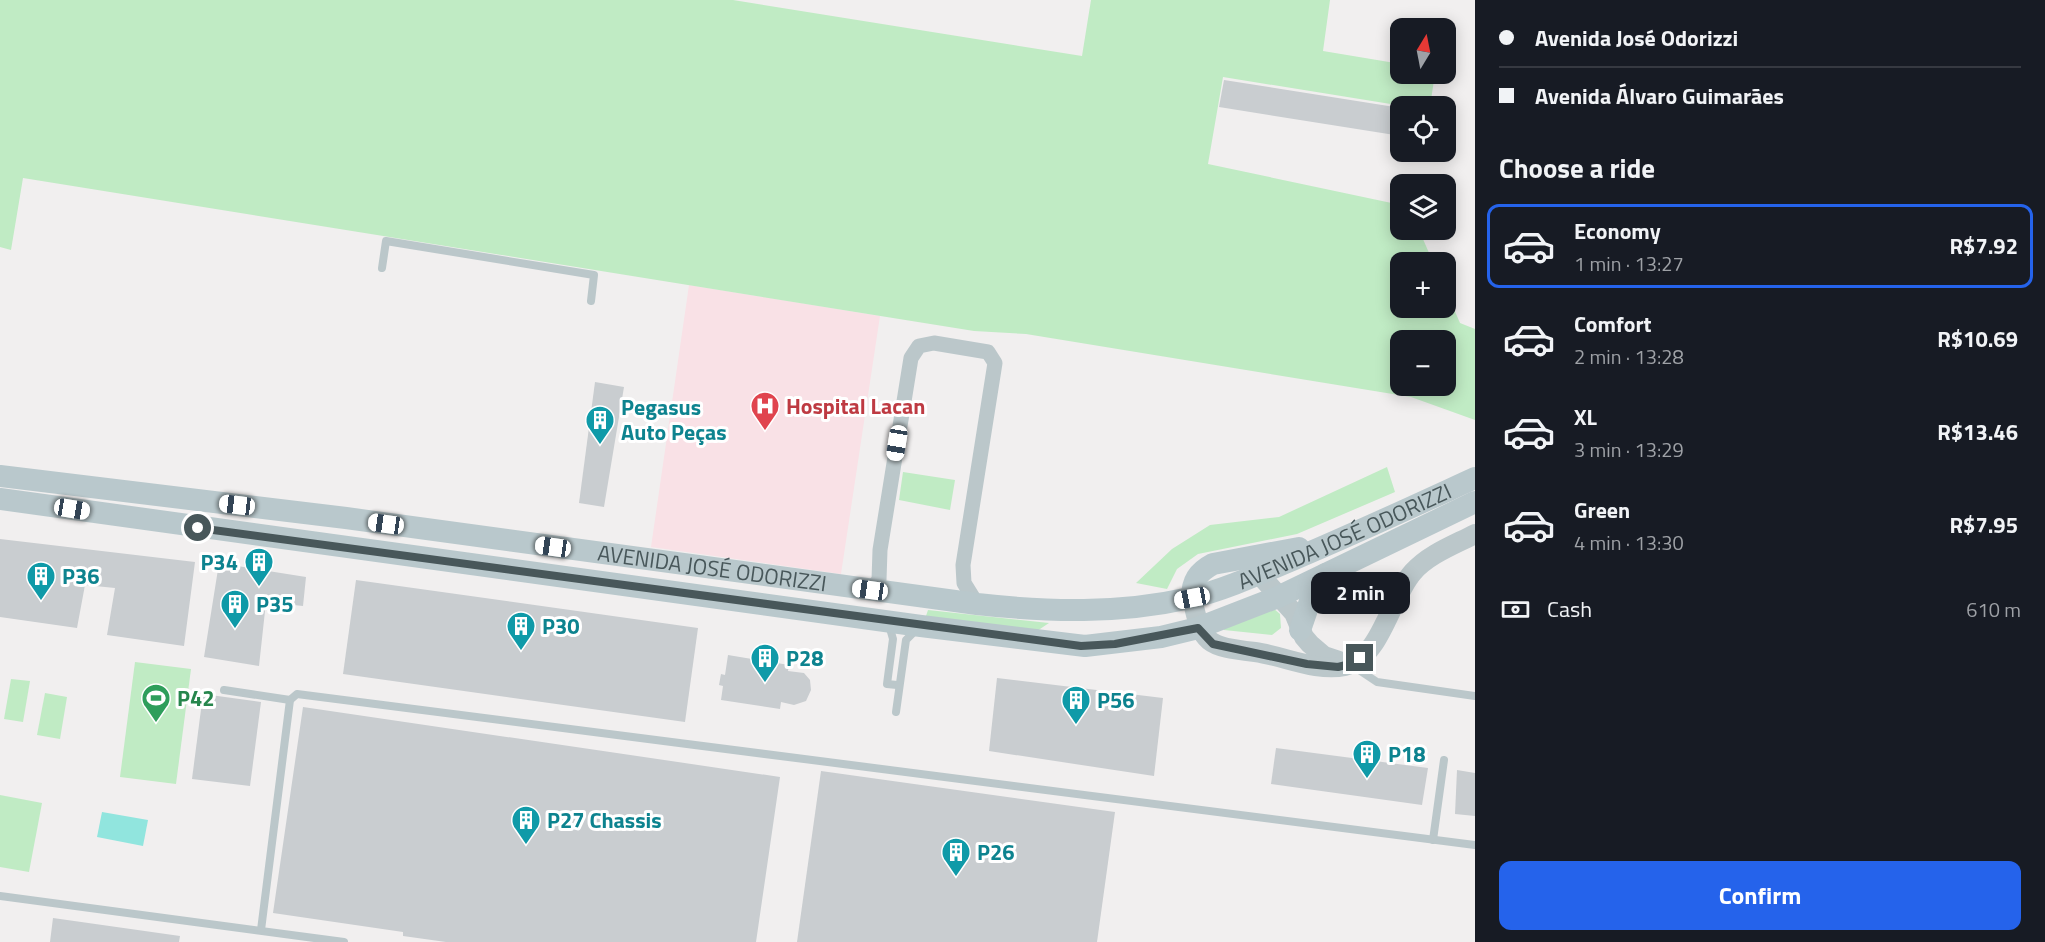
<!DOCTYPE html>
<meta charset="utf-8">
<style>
:root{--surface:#171b24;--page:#242831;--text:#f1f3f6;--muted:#9ea1a6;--line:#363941;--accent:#2563eb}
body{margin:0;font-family:"Titillium Web",sans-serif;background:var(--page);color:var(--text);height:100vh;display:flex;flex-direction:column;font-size:22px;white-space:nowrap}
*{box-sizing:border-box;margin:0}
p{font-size:20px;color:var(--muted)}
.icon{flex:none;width:33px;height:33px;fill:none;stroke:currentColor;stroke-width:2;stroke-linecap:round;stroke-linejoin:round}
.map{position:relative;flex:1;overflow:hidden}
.panel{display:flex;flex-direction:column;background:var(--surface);width:570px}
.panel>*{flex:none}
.top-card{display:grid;align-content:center;height:132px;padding:0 24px;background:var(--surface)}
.needle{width:39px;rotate:10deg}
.buttons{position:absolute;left:1390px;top:18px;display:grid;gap:12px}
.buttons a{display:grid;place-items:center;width:66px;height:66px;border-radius:12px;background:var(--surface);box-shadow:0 3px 15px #0003;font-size:30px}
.end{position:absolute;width:27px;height:27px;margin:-14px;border:8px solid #48575a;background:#fff;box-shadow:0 0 0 3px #fff}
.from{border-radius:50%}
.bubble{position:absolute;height:42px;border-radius:12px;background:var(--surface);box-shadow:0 3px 15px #0003;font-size:20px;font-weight:700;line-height:42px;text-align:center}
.car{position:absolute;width:18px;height:36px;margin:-18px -9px;border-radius:8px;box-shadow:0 0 4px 2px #0007;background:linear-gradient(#fff 24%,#345 0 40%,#fff 0 76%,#345 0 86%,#fff 0)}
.top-card b{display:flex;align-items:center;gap:21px;height:57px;font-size:22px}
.top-card b+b{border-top:2px solid var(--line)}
.top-card i{width:15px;height:15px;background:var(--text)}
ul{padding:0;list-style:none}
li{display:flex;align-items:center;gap:18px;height:84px;margin:0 12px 9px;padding:0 12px;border:3px solid transparent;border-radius:12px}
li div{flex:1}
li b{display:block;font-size:22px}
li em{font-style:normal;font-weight:700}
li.current{border-color:var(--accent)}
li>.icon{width:54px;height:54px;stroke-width:1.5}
h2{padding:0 24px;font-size:27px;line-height:72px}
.pay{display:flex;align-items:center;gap:15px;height:66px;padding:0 24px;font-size:22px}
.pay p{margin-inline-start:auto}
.primary-button{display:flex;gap:12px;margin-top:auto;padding:12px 24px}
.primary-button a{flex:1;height:69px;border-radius:12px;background:var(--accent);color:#fff;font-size:24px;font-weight:700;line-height:69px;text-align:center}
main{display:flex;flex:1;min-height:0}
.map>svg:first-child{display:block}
</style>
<main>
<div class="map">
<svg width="1475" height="942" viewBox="0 0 1475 942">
<rect width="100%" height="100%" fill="#f1efef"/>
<polygon fill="#f9e1e6" points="689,285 880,316 841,574 651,547"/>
<g fill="#c0ebc4" fill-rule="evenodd">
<path d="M0,0H733L1082,56L1091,0H1330L1323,51L1401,64V74H1435L1430,106H1403L1223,77L1208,164L1401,205V230H1419L1433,262H1401V308H1446V291L1460,323L1475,329V420L1411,397L1026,334L974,331L23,178L11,250L0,247ZM1401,340H1446V386H1401Z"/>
<polygon points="1387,467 1395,492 1297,534 1198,554 1177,569 1167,589 1136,583 1172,549 1210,525 1279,517"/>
<polygon points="903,472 955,480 950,510 899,500"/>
<polygon points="1273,608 1280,614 1281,628 1272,635 1224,630 1223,628"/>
<polygon points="928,610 1049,623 1031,635 925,619"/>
<polygon points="135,662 191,669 176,784 120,777"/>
<polygon points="11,679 30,681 23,722 4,719"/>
<polygon points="45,693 67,697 60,739 37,735"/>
<polygon points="0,795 42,803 29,872 0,867"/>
</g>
<polygon fill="#91e5de" points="102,812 148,820 143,846 97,837"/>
<g fill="#c9cdd0">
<polygon points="1224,80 1401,108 1401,136 1219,107"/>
<polygon points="595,382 624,387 604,507 579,503"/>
<polygon points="0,539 195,562 184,646 107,635 115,588 85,585 77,628 0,617"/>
<polygon points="219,563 306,577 303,606 266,602 259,666 204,657"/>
<polygon points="356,580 698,628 685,722 343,674"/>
<polygon points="728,655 789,665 788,671 804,673 810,680 811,690 806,701 794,705 781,702 780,709 721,700 723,686 719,685 721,674 725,675"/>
<polygon points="997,678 1163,698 1154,776 989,751"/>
<polygon points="203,694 261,702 250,786 192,779"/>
<polygon points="303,707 780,777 756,942 446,942 403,936 403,932 273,913"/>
<polygon points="1276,748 1428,768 1422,805 1271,784"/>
<polygon points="1457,770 1475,773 1475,816 1455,814"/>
<polygon points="821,771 1115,812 1097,942 797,942"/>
<polygon points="53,918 180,936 179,942 50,942"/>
</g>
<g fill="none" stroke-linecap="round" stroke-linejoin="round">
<g stroke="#bbc7ca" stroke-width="8">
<polyline points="382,268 386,241 594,275 591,301"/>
<polyline points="889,625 893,639 887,684 897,685"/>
<polyline points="1353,666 1377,682 1475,696"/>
<polyline points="224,690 290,700"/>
<polyline points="896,712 906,640 917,629"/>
<polyline points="1433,840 1444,760"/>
<polyline points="0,896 344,942"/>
<polyline points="261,930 290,700 297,694 1475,845"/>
</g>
<polyline stroke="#bbc7ca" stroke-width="15" points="870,590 879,580 880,550 911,358 919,346 934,343 988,352 995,363 963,565 964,583 977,604"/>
<g stroke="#bbc7ca" stroke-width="20">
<polyline points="1259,574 1294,613 1304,637 1310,644 1324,656 1339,661"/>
<path d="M1192,598C1202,645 1207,646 1255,652C1284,656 1316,672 1345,666C1381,658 1390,598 1413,572C1429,554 1454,545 1475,534"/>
</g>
<g stroke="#b9c8cc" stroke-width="22">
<path id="s1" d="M0,476L346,518L977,604C1049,612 1119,614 1190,598C1224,590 1259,574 1292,560C1354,534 1414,506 1475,478"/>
<polyline points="0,499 921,626 1085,646 1161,637 1198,628 1278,597 1475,502"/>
<path d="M1192,598C1192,581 1198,572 1213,564L1299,548"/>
<polyline points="1300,630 1310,601 1326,574"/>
</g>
</g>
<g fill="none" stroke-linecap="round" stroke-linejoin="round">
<polyline stroke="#48575a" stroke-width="8" points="198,528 1081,646 1115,644 1198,628 1213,644 1307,664 1338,667 1350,664 1360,658"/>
</g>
<defs>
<g id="hospital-pin" transform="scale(1.5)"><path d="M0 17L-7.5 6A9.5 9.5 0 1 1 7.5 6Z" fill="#e0444e" stroke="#fff"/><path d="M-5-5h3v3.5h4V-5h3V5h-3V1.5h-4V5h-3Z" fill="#fff"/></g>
<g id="building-pin" transform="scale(1.5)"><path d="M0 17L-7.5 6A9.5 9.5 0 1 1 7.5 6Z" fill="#0f9aa8" stroke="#fff"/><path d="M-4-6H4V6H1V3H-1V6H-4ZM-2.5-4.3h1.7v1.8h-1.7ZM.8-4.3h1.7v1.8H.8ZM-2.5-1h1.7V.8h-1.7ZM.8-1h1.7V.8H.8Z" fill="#fff"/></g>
<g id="stadium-pin" transform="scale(1.5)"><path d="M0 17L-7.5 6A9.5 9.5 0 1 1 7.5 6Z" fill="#2e9e5b" stroke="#fff"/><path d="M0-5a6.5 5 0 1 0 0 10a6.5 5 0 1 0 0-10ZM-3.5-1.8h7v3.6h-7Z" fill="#fff"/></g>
</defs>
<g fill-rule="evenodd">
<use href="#hospital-pin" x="765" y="406"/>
<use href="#building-pin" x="600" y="420"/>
<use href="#building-pin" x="259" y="562"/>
<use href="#building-pin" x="41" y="576"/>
<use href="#building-pin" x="235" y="604"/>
<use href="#building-pin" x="521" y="626"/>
<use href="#building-pin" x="765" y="658"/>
<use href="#stadium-pin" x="156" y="698"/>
<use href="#building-pin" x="1076" y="700"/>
<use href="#building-pin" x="1367" y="754"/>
<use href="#building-pin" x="526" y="820"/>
<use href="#building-pin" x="956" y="852"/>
</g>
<g text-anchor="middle" stroke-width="6" stroke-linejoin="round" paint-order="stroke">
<g font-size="22" font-weight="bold" fill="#be3a42" stroke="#fff" text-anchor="start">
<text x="786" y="414">Hospital Lacan</text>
</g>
<g font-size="22" font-weight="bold" fill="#0d838f" stroke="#fff" text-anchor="start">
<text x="621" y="415">Pegasus<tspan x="621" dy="25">Auto Peças</tspan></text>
<text x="238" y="570" text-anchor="end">P34</text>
<text x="62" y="584">P36</text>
<text x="256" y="612">P35</text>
<text x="542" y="634">P30</text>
<text x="786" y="666">P28</text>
<text x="1097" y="708">P56</text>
<text x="1388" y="762">P18</text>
<text x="547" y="828">P27 Chassis</text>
<text x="977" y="860">P26</text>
</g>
<g font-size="22" fill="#48575a" stroke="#fff">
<text dy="8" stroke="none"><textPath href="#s1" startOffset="1366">AVENIDA JOSÉ ODORIZZI</textPath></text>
<text dy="8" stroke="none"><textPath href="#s1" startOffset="718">AVENIDA JOSÉ ODORIZZI</textPath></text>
</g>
<g font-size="22" font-weight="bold" fill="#27864d" stroke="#fff" text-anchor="start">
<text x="177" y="706">P42</text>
</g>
</g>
</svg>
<div class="buttons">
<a><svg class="needle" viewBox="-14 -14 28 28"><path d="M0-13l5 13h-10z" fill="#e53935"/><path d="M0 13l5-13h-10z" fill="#9ea1a6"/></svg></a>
<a><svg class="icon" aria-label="locate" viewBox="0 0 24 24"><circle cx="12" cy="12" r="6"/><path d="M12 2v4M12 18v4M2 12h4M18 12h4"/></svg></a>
<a><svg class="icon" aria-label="layers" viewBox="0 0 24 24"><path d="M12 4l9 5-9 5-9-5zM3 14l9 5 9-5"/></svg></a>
<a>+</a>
<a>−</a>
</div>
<i class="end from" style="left:198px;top:528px"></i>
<i class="end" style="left:1360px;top:658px"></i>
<div class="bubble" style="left:1311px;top:572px;width:99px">2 min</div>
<i class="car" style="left:897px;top:443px;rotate:189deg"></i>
<i class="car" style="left:237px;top:505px;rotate:277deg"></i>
<i class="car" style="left:72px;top:509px;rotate:99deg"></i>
<i class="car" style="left:386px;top:524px;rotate:278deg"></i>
<i class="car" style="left:553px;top:547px;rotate:278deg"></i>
<i class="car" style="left:870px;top:590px;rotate:278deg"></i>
<i class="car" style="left:1192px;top:598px;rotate:259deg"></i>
</div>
<section class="panel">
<div class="top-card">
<b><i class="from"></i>Avenida José Odorizzi</b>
<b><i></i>Avenida Álvaro Guimarães</b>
</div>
<h2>Choose a ride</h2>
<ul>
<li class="current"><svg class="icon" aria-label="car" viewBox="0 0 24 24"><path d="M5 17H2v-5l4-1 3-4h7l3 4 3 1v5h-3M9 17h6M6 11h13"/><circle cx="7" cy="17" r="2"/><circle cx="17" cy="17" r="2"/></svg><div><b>Economy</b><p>1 min · 13:27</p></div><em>R$7.92</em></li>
<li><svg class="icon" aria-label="car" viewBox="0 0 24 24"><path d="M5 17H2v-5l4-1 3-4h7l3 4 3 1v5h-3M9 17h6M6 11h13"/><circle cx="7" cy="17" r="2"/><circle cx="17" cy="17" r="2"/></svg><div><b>Comfort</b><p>2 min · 13:28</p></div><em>R$10.69</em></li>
<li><svg class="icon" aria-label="car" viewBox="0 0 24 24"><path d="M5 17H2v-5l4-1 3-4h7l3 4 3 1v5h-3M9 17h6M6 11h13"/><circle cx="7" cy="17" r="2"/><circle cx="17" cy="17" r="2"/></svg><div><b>XL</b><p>3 min · 13:29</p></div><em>R$13.46</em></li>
<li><svg class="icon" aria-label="car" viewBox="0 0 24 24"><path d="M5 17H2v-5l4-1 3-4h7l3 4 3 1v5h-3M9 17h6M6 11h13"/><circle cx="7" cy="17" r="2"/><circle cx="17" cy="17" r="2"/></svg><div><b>Green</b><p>4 min · 13:30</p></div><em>R$7.95</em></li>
</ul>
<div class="pay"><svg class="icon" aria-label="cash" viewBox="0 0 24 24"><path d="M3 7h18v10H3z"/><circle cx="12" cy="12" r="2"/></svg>Cash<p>610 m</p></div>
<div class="primary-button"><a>Confirm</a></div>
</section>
</main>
